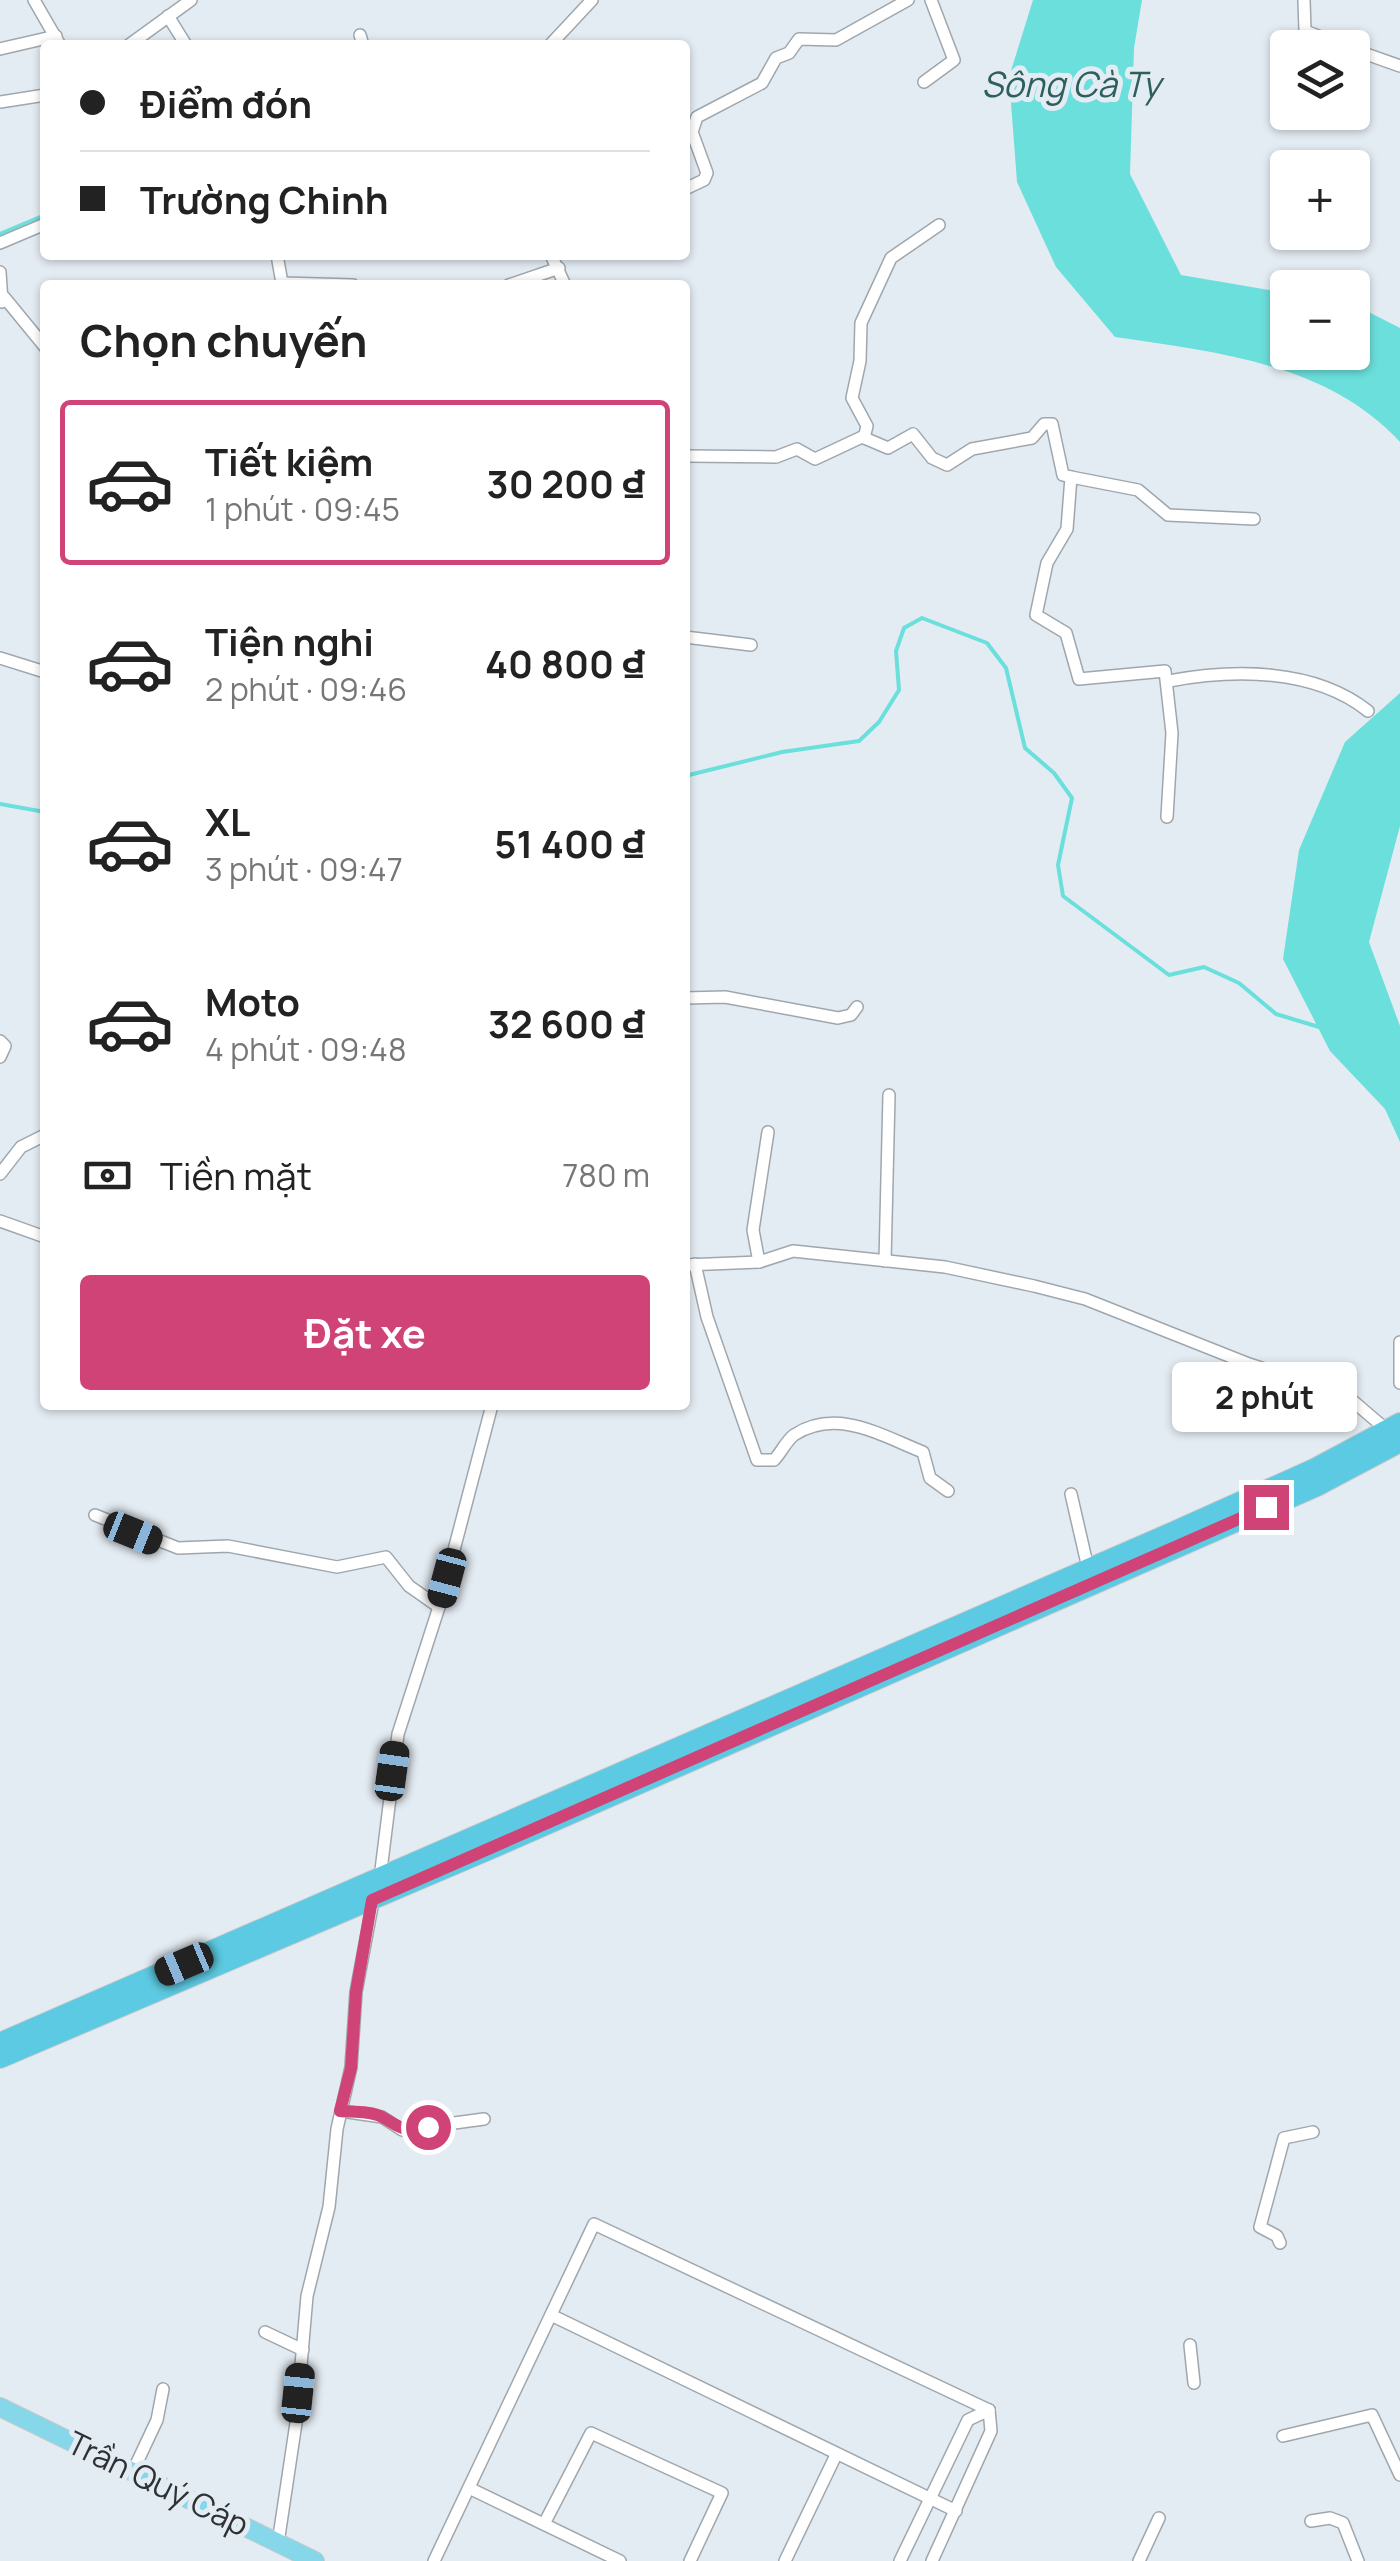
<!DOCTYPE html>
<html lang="vi">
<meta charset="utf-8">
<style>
:root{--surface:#fff;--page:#f2f2f2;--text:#222;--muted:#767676;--line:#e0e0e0;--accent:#cf4376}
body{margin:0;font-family:Manrope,sans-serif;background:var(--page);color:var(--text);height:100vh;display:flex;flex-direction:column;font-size:38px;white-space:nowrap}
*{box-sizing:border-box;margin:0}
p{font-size:32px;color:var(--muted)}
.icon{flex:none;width:55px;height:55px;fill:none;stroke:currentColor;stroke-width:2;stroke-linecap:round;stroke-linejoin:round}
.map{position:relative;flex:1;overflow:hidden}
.side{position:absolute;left:40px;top:280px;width:650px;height:1130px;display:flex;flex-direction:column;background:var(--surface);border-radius:10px;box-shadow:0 2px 8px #0004}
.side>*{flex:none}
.guide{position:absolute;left:40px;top:40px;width:650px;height:220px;border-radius:10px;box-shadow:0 2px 8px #0004;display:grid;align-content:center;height:220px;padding:0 40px;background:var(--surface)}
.tools{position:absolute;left:1270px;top:30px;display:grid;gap:20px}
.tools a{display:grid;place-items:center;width:100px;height:100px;border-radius:10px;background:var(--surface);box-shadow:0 2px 8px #0004;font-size:50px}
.end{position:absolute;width:45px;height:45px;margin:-22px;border:12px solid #cf4376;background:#fff;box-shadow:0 0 0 5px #fff}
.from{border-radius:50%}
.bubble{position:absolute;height:70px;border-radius:10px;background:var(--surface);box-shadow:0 2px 8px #0004;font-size:32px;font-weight:700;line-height:70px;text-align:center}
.car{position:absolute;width:30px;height:60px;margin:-30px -15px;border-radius:12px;box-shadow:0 0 8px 2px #0007;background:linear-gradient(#222 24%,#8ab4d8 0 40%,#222 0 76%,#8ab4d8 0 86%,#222 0)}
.guide b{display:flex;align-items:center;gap:35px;height:95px;font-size:38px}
.guide b+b{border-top:2px solid var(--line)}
.guide i{width:25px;height:25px;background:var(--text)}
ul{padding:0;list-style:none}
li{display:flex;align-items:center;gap:30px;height:165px;margin:0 20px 15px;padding:0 20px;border:5px solid transparent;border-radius:10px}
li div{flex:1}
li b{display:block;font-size:38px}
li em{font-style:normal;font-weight:700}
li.selected{border-color:var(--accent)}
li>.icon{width:90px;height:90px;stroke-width:1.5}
h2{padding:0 40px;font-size:45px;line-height:120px}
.pay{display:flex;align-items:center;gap:25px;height:110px;padding:0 40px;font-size:38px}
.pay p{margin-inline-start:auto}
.cta{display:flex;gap:20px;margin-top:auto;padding:20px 40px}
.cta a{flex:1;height:115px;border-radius:10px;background:var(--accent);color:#fff;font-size:40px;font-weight:700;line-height:115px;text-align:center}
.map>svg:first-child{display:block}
</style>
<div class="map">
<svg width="1400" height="2561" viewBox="0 0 1400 2561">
<rect width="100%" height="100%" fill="#e4ecf3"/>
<g fill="#6bdfdb">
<path d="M1033,0H1142L1134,48L1130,174L1181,275L1287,293L1288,352H1352L1353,304L1400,328V442C1327,363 1216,352 1115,337L1056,267L1017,182L1009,77Z"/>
<polygon points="1400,693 1400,826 1369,942 1400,1026 1400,1142 1385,1109 1330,1051 1283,959 1299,850 1345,742"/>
</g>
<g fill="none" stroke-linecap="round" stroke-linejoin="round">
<g stroke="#6bdfdb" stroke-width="4">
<polyline points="0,234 45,215"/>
<polyline points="685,776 782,752 859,741 879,722 899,690 896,651 904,628 922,618 987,643 1006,668 1025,748 1054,773 1072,798 1058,865 1063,896 1169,975 1204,967 1239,983 1276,1014 1319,1027"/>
<polyline points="0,804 45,812"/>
</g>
<g stroke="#9fa7ad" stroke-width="14">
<g id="minor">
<polyline points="34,0 60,45"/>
<polyline points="1304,0 1305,31 1349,48"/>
<polyline points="168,16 186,45"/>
<polyline points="360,35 363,45"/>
<polyline points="129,45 191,0"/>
<polyline points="550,45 592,0"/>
<polyline points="0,49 56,36"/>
<polyline points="1352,49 1400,66"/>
<polyline points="924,82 954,60 931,0"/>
<polyline points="0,102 45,95"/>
<polyline points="685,189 704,180 707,173 692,132 697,117 762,83 776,58 789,53 799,39 836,40 908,0"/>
<polyline points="0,243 45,224"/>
<polyline points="277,255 282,283 353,285"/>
<polyline points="551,255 565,285"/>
<polyline points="0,272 2,302"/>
<polyline points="509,285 559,268"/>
<polyline points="4,297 45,347"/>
<polyline points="864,438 867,426 852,398 860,361 861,323 891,258 939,225"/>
<polyline points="685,456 776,457 797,449 815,459 862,437 888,448 913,434 932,458 947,465 972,449 1032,438 1044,424 1052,424 1063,475 1071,477 1067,529 1047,563 1036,615 1066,633 1079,679 1165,671 1172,733 1167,817"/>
<polyline points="1071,477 1138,490 1168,515 1254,519"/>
<polyline points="685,637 751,645"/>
<polyline points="0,658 45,672"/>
<path d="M1169,681C1233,669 1314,668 1368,711"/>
<polyline points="685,998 725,997 838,1018 851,1015 857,1007"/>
<polyline points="0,1041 5,1046 0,1057"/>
<polyline points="0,1174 21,1147 45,1135"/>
<polyline points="0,1221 45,1237"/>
<polyline points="885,1261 889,1095"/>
<polyline points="759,1262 753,1230 768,1132"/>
<path d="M695,1264L707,1317L757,1460H774C781,1453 786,1441 794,1435C837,1407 882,1436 923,1452L930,1478L948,1491"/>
<polyline points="685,1265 759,1262 793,1251 945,1267 1034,1286 1085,1299 1249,1364 1347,1396 1388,1431"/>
<polyline points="1400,1342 1400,1383"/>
<polyline points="1071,1494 1088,1568"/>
<polyline points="95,1515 178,1548 228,1546 337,1567 386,1557 409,1586 439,1607"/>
<polyline points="380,1878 398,1734 439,1607 492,1405"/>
<polyline points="341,2111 382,2117 402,2130 484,2119"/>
<polyline points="1280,2243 1277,2236 1260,2227 1284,2138 1313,2132"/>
<polyline points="551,2315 956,2511"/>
<polyline points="265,2332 303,2350"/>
<polyline points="1190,2345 1194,2383"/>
<polyline points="1283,2436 1372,2415 1400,2475"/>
<polyline points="133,2471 157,2420 163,2389"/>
<polyline points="469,2488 620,2561"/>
<polyline points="1311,2521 1330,2518 1343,2523 1358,2561"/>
<polyline points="544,2524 591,2433 722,2493 690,2561"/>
<polyline points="278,2543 296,2423 307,2296 329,2207 337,2129 351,2067 356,1992 374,1896"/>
<polyline points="434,2561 594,2224 989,2410"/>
<polyline points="785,2561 836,2455"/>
<polyline points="900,2561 968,2420 989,2410"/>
<polyline points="932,2561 991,2431 989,2410"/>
<polyline points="1139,2561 1159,2518"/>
</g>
</g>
<g stroke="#c9caca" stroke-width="20">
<polyline id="primary" points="0,2407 315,2561"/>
</g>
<g stroke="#c9caca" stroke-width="22">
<g id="trunk">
<polyline points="0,2043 1171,1533 1314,1469 1400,1423"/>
<polyline points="0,2058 495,1847 1317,1486 1400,1442"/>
</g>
</g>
<use href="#minor" stroke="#fff" stroke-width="11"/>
<use href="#primary" stroke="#85d7e9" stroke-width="18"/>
<use href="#trunk" stroke="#5ccae2" stroke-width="20"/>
</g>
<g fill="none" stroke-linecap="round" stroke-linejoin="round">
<path stroke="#cf4376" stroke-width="12" d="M428,2127C397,2130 406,2130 382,2117C372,2111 352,2112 340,2111L351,2068L356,1992L372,1900L1266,1507"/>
</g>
<g text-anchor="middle" stroke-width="10" stroke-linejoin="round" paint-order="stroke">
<g font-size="32" fill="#2f3234" stroke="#e4ecf3">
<text transform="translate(158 2484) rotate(26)" y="11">Trần Quý Cáp</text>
</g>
<g font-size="35" font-style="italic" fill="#2d5f5d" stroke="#e4ecf3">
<text x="1071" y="97">Sông Cà Ty</text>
</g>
</g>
</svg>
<div class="tools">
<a><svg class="icon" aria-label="layers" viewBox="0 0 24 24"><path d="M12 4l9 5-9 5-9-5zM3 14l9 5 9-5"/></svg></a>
<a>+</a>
<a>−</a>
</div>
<i class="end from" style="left:428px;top:2127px"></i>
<i class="end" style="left:1266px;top:1507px"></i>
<div class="bubble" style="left:1172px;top:1362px;width:185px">2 phút</div>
<i class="car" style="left:133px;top:1533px;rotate:112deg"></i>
<i class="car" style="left:447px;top:1578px;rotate:195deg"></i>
<i class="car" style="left:392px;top:1771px;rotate:8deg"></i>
<i class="car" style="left:184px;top:1964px;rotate:247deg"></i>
<i class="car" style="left:298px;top:2393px;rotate:6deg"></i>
<div class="guide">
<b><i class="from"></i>Điểm đón</b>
<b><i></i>Trường Chinh</b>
</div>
<section class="side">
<h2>Chọn chuyến</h2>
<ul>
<li class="selected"><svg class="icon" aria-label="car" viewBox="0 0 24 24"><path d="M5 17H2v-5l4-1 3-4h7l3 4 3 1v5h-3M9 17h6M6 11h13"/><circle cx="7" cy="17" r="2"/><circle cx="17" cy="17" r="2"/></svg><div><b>Tiết kiệm</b><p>1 phút · 09:45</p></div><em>30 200 ₫</em></li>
<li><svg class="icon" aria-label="car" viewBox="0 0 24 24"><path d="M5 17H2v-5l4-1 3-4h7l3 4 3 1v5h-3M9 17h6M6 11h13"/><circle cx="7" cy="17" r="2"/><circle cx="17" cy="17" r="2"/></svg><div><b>Tiện nghi</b><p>2 phút · 09:46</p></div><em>40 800 ₫</em></li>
<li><svg class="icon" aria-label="car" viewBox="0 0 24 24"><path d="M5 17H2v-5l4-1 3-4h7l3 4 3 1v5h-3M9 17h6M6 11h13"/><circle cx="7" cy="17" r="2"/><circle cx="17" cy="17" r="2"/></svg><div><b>XL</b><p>3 phút · 09:47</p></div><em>51 400 ₫</em></li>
<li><svg class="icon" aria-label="car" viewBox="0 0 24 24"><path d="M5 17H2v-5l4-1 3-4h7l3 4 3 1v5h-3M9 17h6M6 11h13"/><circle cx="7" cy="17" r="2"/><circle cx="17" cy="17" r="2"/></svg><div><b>Moto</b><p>4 phút · 09:48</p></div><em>32 600 ₫</em></li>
</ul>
<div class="pay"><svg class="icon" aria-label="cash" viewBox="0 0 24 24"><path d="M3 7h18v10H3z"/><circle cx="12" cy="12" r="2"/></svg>Tiền mặt<p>780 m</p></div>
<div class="cta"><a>Đặt xe</a></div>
</section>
</div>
